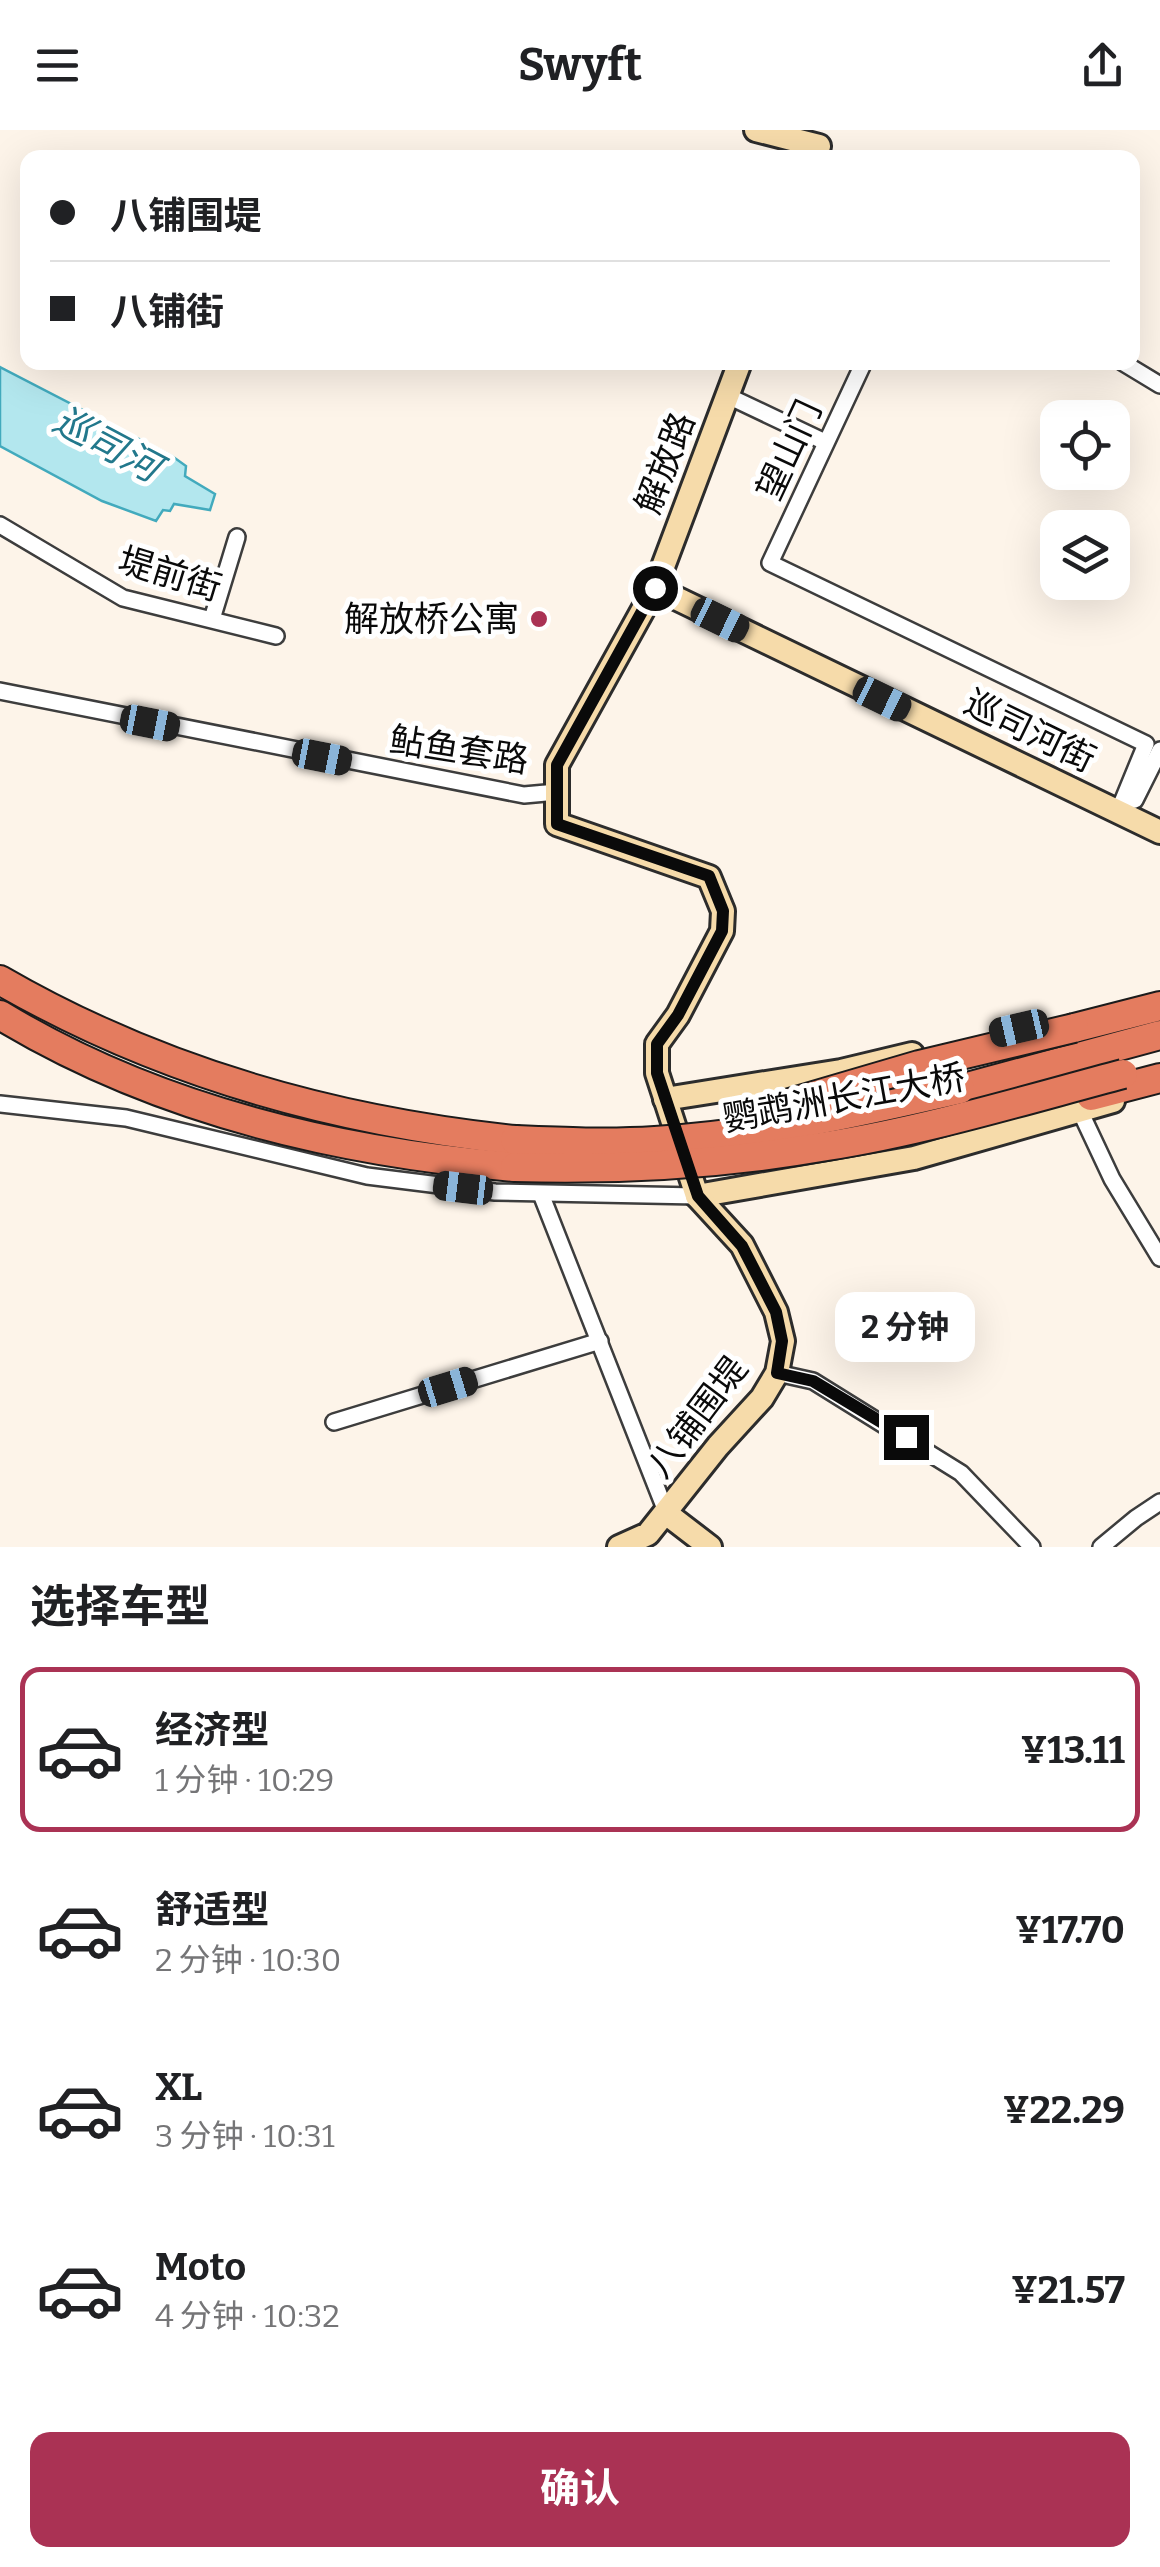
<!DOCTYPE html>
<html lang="zh">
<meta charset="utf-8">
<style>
:root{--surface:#fff;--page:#f6f6f6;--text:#202124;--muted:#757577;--line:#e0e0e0;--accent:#aa3254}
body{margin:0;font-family:Bitter,"Noto Sans SC",serif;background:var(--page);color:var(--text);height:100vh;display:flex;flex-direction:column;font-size:38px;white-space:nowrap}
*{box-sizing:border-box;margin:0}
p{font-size:32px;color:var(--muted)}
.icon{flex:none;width:55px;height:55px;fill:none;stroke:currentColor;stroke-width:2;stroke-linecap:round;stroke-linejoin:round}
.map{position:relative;height:1417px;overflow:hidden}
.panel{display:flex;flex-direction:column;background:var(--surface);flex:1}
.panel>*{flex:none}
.top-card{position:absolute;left:20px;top:20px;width:1120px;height:220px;border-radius:20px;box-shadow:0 10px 40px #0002;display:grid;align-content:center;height:220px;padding:0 30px;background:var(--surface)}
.controls{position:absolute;left:1040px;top:270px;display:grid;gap:20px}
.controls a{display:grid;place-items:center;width:90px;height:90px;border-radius:20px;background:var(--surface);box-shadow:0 10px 40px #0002;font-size:50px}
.end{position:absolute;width:45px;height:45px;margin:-22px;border:12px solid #0a0a0a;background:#fff;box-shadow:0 0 0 5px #fff}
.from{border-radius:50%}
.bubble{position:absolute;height:70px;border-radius:20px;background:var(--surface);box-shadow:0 10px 40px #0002;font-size:32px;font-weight:700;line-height:70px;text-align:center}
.car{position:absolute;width:30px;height:60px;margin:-30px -15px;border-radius:12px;box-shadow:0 0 8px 2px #0007;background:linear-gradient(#222 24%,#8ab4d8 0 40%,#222 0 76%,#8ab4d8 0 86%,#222 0)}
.top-card b{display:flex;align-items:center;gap:35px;height:95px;font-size:38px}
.top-card b+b{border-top:2px solid var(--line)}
.top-card i{width:25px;height:25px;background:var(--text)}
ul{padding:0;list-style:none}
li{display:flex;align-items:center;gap:30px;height:165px;margin:0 20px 15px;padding:0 10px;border:5px solid transparent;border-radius:20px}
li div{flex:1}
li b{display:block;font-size:38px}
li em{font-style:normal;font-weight:700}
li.on{border-color:var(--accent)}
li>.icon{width:90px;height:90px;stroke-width:1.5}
h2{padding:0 30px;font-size:45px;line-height:120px}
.primary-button{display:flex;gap:20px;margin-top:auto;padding:20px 30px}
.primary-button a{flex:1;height:115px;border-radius:20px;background:var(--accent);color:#fff;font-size:40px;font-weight:700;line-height:115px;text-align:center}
header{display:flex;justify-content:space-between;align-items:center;height:130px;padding:0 30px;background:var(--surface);font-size:45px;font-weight:700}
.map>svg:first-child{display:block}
</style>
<header><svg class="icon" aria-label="menu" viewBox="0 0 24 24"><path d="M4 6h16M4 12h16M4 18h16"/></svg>Swyft<svg class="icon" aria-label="share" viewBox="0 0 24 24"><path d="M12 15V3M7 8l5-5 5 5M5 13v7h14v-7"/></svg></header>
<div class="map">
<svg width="1160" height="1417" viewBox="0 0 1160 1417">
<rect width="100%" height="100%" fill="#fdf4e9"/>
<polygon fill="#b3e7ee" stroke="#42aabd" stroke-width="2.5" points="0,237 172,326 186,336 185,346 215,364 210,380 174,374 170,381 163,380 156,391 102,371 0,316"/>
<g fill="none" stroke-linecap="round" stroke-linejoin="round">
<g stroke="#3d3d3d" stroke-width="20">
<g id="street">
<polyline points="864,232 770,433 1146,614 1118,682"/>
<polyline points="1122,232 1160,255"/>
<polyline points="728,266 825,312"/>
<polyline points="0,395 123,468 276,506"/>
<polyline points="212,489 237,407"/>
<polyline points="0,561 524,665 557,662"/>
<polyline points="1122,672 1135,670 1160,620"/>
<polyline points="0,974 126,988 367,1046 495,1062 697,1066"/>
<polyline points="1080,981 1112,1049 1160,1128"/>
<polyline points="541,1064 667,1384"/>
<polyline points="777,1243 813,1251 961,1343 1032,1417"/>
<polyline points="334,1292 600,1211"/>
<polyline points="1101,1417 1136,1388 1160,1372"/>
</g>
</g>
<g stroke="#2c2c2c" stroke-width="28">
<g id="secondary">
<polyline points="756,0 819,16"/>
<polyline points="655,458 1160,702"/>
<polyline points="665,969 841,941 912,924"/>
<polyline points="697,1066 914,1028 1113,971"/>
<polyline points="667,1384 710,1417"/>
<polyline points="619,1417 648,1404 718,1316 762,1268 777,1243 783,1211 776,1182 742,1115 697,1066 657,943 657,914 678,885 722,801 723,781 709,747 557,694 557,635 655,458 740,232"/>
</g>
</g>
<g stroke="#1b1b1b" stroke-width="32">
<g id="highway">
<path d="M0,850C159,942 333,991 515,1010"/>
<path d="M0,885C155,979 336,1022 515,1037"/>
<polyline points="1074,898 1160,876"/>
<polyline points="960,959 1160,905"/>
<polyline points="1091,966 1160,948"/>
</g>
</g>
<use href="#street" stroke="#fff" stroke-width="15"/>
<use href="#secondary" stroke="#f6dbaa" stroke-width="22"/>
<use href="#highway" stroke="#e47c5f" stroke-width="28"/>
<g stroke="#1b1b1b" stroke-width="32" stroke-linecap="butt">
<g id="highway-bridge">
<polyline points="742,987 919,935 1074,898"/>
<path d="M515,1010C562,1012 608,1014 655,1011C758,1005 860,982 960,959"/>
<path d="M515,1037C619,1040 724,1034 827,1016C927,1000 1025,970 1123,944"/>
</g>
</g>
<use href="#highway-bridge" stroke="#e47c5f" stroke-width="28"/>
</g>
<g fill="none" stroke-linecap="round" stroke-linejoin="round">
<polyline stroke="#0a0a0a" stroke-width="12" points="655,458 557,635 557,694 709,746 723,781 722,801 678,885 657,914 657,943 698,1066 742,1116 776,1182 782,1211 777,1243 813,1251 906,1307"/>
</g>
<circle fill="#aa3254" stroke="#fff" stroke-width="4" cx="539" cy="489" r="10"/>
<g text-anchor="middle" stroke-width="10" stroke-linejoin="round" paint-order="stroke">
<g font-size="35" fill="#0a0a0a" stroke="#fff">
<text transform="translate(789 320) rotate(-65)" y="12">望山门</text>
<text transform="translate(665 333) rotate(-69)" y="12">解放路</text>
<text transform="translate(170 444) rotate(17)" y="12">堤前街</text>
<text transform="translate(1030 601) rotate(26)" y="12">巡司河街</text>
<text transform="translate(459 620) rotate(9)" y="12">鲇鱼套路</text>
<text transform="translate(844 968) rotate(-10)" y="12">鹦鹉洲长江大桥</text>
<text transform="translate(697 1287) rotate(-53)" y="12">八铺围堤</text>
</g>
<g font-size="35" fill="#0a0a0a" stroke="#fff" text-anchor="end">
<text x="519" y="501">解放桥公寓</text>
</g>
<g font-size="38" font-style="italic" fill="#22788c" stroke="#fff">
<text transform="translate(107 314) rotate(28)" y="13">巡司河</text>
</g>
</g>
</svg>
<div class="controls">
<a><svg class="icon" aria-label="locate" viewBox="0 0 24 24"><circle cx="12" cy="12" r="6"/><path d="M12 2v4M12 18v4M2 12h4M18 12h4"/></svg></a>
<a><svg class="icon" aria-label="layers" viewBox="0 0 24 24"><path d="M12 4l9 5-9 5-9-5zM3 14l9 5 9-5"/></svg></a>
</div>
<i class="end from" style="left:655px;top:458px"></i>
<i class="end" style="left:906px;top:1307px"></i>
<div class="bubble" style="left:835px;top:1162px;width:140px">2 分钟</div>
<i class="car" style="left:720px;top:490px;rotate:116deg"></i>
<i class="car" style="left:882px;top:569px;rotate:116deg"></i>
<i class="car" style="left:150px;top:593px;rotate:101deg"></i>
<i class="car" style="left:322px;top:627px;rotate:101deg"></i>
<i class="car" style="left:1019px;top:898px;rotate:257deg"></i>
<i class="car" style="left:463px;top:1058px;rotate:277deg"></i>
<i class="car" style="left:448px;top:1257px;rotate:73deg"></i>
<div class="top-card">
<b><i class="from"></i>八铺围堤</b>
<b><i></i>八铺街</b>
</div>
</div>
<section class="panel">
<h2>选择车型</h2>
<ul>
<li class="on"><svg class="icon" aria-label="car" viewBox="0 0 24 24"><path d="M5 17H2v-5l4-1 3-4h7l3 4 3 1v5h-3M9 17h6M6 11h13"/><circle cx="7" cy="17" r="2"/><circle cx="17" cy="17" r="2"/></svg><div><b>经济型</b><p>1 分钟 · 10:29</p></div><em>¥13.11</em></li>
<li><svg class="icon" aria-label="car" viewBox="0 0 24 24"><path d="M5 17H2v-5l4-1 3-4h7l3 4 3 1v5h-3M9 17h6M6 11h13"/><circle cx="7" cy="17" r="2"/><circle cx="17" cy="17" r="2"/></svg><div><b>舒适型</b><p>2 分钟 · 10:30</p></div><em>¥17.70</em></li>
<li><svg class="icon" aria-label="car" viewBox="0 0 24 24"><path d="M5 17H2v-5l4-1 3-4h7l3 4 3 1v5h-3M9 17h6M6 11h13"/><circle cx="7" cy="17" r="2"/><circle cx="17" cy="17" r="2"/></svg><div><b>XL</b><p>3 分钟 · 10:31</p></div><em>¥22.29</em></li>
<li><svg class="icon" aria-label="car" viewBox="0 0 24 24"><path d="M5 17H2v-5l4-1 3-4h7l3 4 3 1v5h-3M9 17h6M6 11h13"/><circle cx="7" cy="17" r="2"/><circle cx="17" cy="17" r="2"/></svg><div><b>Moto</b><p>4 分钟 · 10:32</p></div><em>¥21.57</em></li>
</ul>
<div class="primary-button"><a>确认</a></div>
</section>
